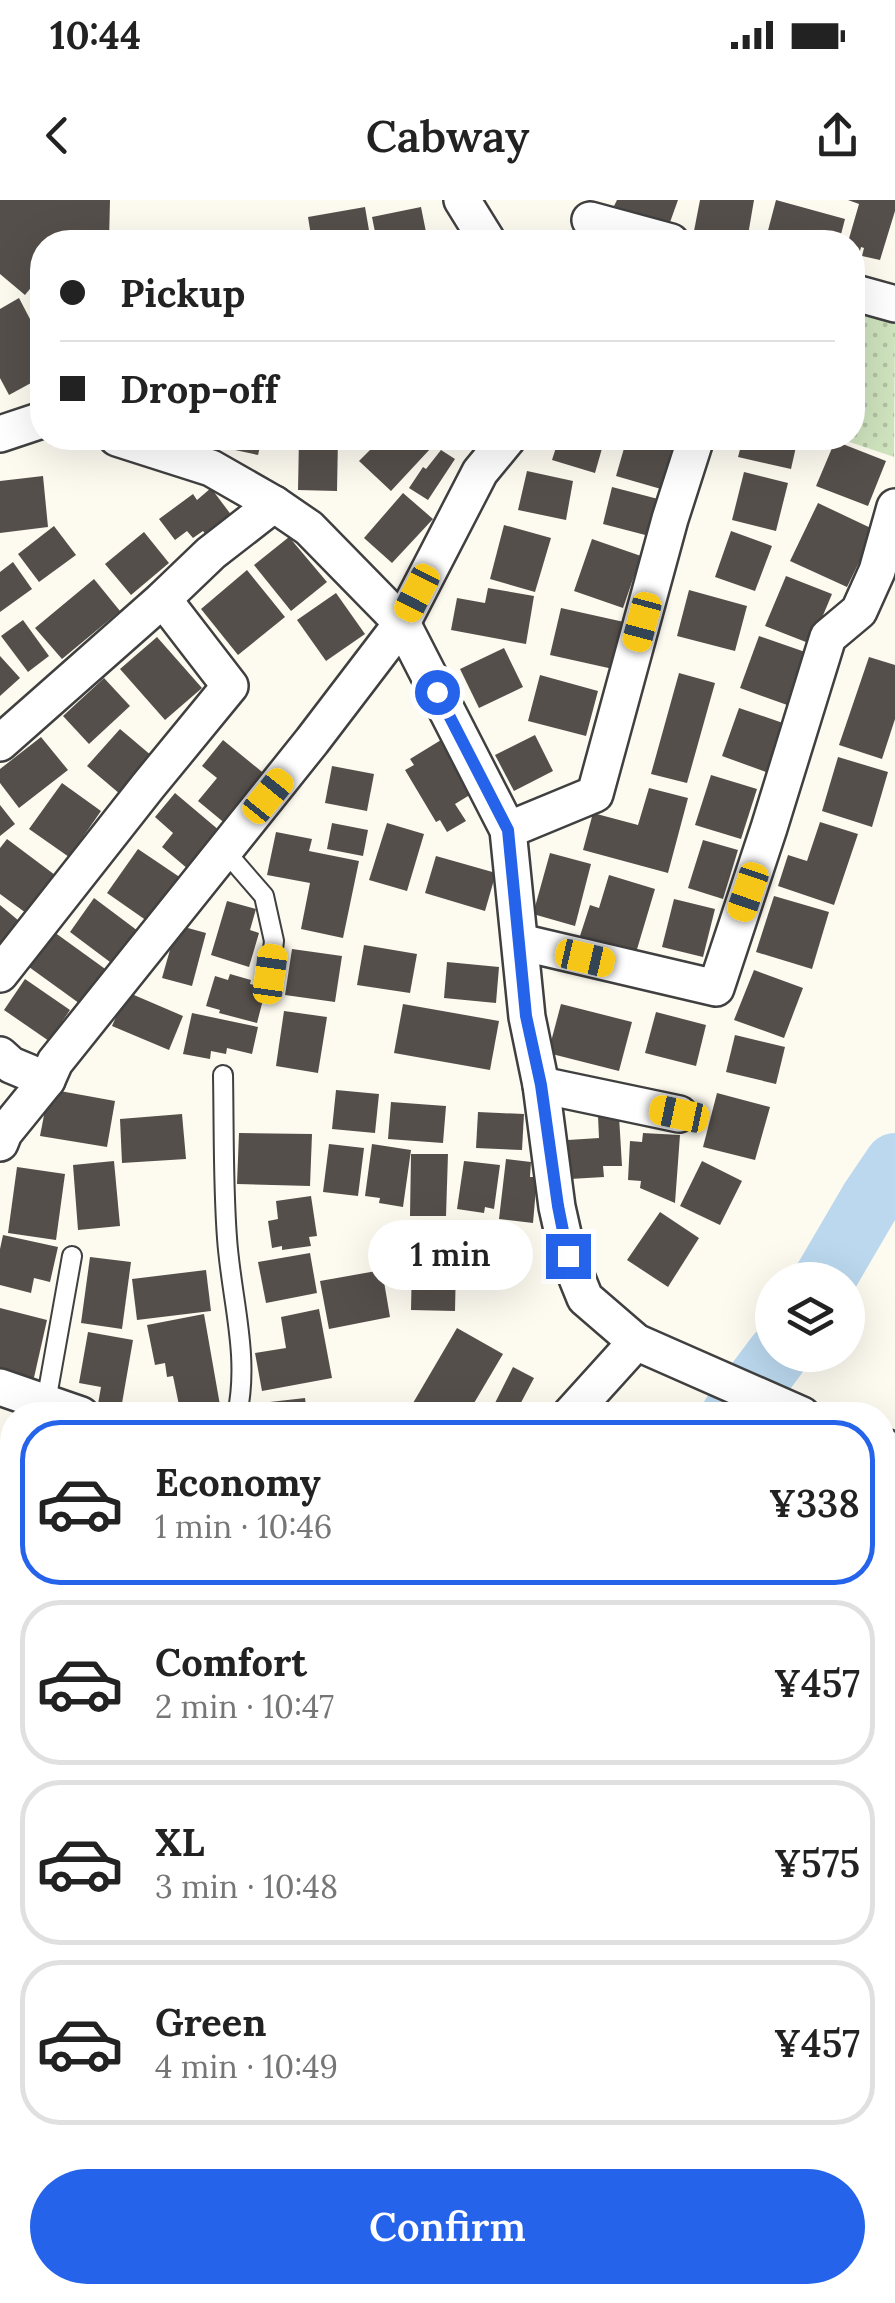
<!DOCTYPE html>
<meta charset="utf-8">
<style>
:root{--surface:#fff;--page:#f6f6f6;--text:#222;--muted:#767676;--line:#e0e0e0;--accent:#2563eb}
body{margin:0;font-family:Lora,serif;background:var(--page);color:var(--text);height:100vh;display:flex;flex-direction:column;font-size:38px;white-space:nowrap}
*{box-sizing:border-box;margin:0}
p{font-size:32px;color:var(--muted)}
.icon{flex:none;width:55px;height:55px;fill:none;stroke:currentColor;stroke-width:2;stroke-linecap:round;stroke-linejoin:round}
.map{position:relative;flex:1;overflow:hidden}
.sheet{position:absolute;left:0px;top:1202px;width:895px;height:902px;display:flex;flex-direction:column;background:var(--surface);border-radius:40px 40px 0 0;box-shadow:0 10px 40px #0002}
.sheet>*{flex:none}
.top-card{position:absolute;left:30px;top:30px;width:835px;height:220px;border-radius:40px;box-shadow:0 10px 40px #0002;display:grid;align-content:center;height:220px;padding:0 30px;background:var(--surface)}
.tools{position:absolute;left:755px;top:1062px;display:grid;gap:20px}
.tools a{display:grid;place-items:center;width:110px;height:110px;border-radius:50%;background:var(--surface);box-shadow:0 10px 40px #0002;font-size:50px}
.end{position:absolute;width:45px;height:45px;margin:-22px;border:12px solid #2563eb;background:#fff;box-shadow:0 0 0 5px #fff}
.from{border-radius:50%}
.bubble{position:absolute;height:70px;border-radius:35px;background:var(--surface);box-shadow:0 10px 40px #0002;font-size:32px;font-weight:600;line-height:70px;text-align:center}
.car{position:absolute;width:30px;height:60px;margin:-30px -15px;border-radius:12px;box-shadow:0 0 8px 2px #0007;background:linear-gradient(#f5c518 24%,#345 0 40%,#f5c518 0 76%,#345 0 86%,#f5c518 0)}
.top-card b{display:flex;align-items:center;gap:35px;height:95px;font-size:38px}
.top-card b+b{border-top:2px solid var(--line)}
.top-card i{width:25px;height:25px;background:var(--text)}
ul{padding:18px 0 0;list-style:none}
li{display:flex;align-items:center;gap:30px;height:165px;margin:0 20px 15px;padding:0 10px;border:5px solid var(--line);border-radius:40px}
li div{flex:1}
li b{display:block;font-size:38px}
li em{font-style:normal;font-weight:600}
li.on{border-color:var(--accent)}
li>.icon{width:90px;height:90px;stroke-width:1.5}
.button{display:flex;gap:20px;margin-top:auto;padding:20px 30px}
.button a{flex:1;height:115px;border-radius:60px;background:var(--accent);color:#fff;font-size:40px;font-weight:600;line-height:115px;text-align:center}
.status{display:flex;justify-content:space-between;align-items:center;height:70px;padding:0 50px;background:var(--surface);direction:ltr}
.status svg{height:28px;fill:currentColor}
header{display:flex;justify-content:space-between;align-items:center;height:130px;padding:0 30px;background:var(--surface);font-size:45px;font-weight:600}
.map>svg:first-child{display:block}
</style>
<div class="status"><b>10:44</b><svg viewBox="0 0 49 12"><path d="M0 12V9h3v3zM5 12V6h3v6zM10 12V3h3v9zM15 12V0h3v12zM26 1h20v11H26zM47 4h2v5h-2z"/></svg></div>
<header><svg class="icon" aria-label="back" viewBox="0 0 24 24"><path d="M15 5l-7 7 7 7"/></svg>Cabway<svg class="icon" aria-label="share" viewBox="0 0 24 24"><path d="M12 15V3M7 8l5-5 5 5M5 13v7h14v-7"/></svg></header>
<div class="map">
<svg width="895" height="2103" viewBox="0 0 895 2103">
<defs>
<pattern id="park-dots" width="8" height="8" patternUnits="userSpaceOnUse" patternTransform="scale(2.5)"><rect width="8" height="8" fill="#cfe3be"/><path d="M2 2h.1M6 6h.1" fill="none" stroke="#b1c2a2" stroke-width="1.8" stroke-linecap="round"/></pattern>
</defs>
<rect width="100%" height="100%" fill="#fdfbf0"/>
<polygon fill="url(#park-dots)" points="853,109 895,118 894,257 838,238 852,238"/>
<g fill="none" stroke-linecap="round" stroke-linejoin="round">
<g stroke="#bbd8ee" stroke-width="62">
<polyline points="824,1080 872,998 895,964"/>
<polyline points="732,1215 777,1155"/>
<polyline points="0,2056 12,2040"/>
</g>
</g>
<g fill="#554f4b">
<polygon points="0,0 110,0 109,42 42,42 42,74 25,95 0,74"/>
<polygon points="617,0 678,0 669,25 614,6"/>
<polygon points="700,0 754,0 747,41 694,31"/>
<polygon points="776,0 845,19 839,42 765,42"/>
<polygon points="848,0 895,0 895,11 880,60 862,56 864,48 861,47 854,74 852,42 848,42 859,4"/>
<polygon points="365,7 371,42 312,42 308,17"/>
<polygon points="421,7 428,42 377,42 372,17"/>
<polygon points="275,32 277,42 232,42 231,41"/>
<polygon points="19,98 42,142 42,177 9,195 0,178 0,109"/>
<polygon points="223,238 262,238 258,255 221,247"/>
<polygon points="299,238 338,238 337,291 298,290"/>
<polygon points="382,238 408,238 410,240 412,238 420,238 431,248 391,291 359,261"/>
<polygon points="559,238 605,238 595,273 552,260"/>
<polygon points="627,238 672,248 661,289 616,276"/>
<polygon points="743,238 798,238 791,269 738,257"/>
<polygon points="835,241 886,261 868,306 816,286"/>
<polygon points="441,250 455,259 428,300 409,288 423,267 426,269"/>
<polygon points="527,271 573,281 566,320 518,310"/>
<polygon points="744,272 788,283 776,331 732,320"/>
<polygon points="43,276 48,327 0,333 0,281"/>
<polygon points="612,287 662,300 653,337 603,324"/>
<polygon points="211,288 232,316 207,336 203,331 193,338 187,331 175,340 159,319 193,294 197,300"/>
<polygon points="403,293 433,319 392,363 364,338"/>
<polygon points="818,303 875,330 847,387 790,361"/>
<polygon points="504,325 551,338 535,392 490,379"/>
<polygon points="54,326 76,355 39,382 18,354"/>
<polygon points="731,331 772,346 755,391 715,377"/>
<polygon points="144,332 169,363 131,395 105,364"/>
<polygon points="289,337 327,382 291,411 254,365"/>
<polygon points="592,339 641,356 623,408 574,391"/>
<polygon points="13,362 32,389 0,412 0,372"/>
<polygon points="247,370 285,417 238,455 201,409"/>
<polygon points="786,376 832,394 811,444 765,426"/>
<polygon points="94,379 120,411 62,459 35,428"/>
<polygon points="488,388 534,396 526,444 451,430 457,398 485,403"/>
<polygon points="689,390 747,406 735,451 677,436"/>
<polygon points="336,393 365,434 326,461 297,420"/>
<polygon points="561,408 624,422 613,469 550,455"/>
<polygon points="23,420 49,456 28,472 1,436"/>
<polygon points="759,436 808,453 790,506 740,488"/>
<polygon points="157,437 202,488 165,520 120,469"/>
<polygon points="504,448 523,487 479,508 460,469"/>
<polygon points="0,456 20,478 0,496"/>
<polygon points="869,457 895,465 895,519 882,559 839,545"/>
<polygon points="679,473 715,483 687,583 651,574"/>
<polygon points="540,475 598,491 586,536 528,521"/>
<polygon points="104,478 130,506 89,544 63,516"/>
<polygon points="739,508 783,523 766,572 722,556"/>
<polygon points="120,529 152,556 120,594 87,566"/>
<polygon points="535,535 553,571 514,591 495,555"/>
<polygon points="41,537 68,570 19,608 0,583 0,569"/>
<polygon points="223,540 267,576 227,625 198,601 217,578 202,566"/>
<polygon points="441,540 473,593 455,604 466,621 447,632 440,620 436,622 405,570 414,565 410,559"/>
<polygon points="838,557 888,572 872,627 822,611"/>
<polygon points="332,566 374,574 367,611 325,603"/>
<polygon points="711,575 757,589 741,639 695,625"/>
<polygon points="62,583 101,611 69,657 29,629"/>
<polygon points="649,588 688,598 668,673 583,650 593,613 638,625"/>
<polygon points="175,593 220,631 188,669 162,647 173,633 155,617"/>
<polygon points="0,605 15,624 0,636"/>
<polygon points="820,622 858,634 834,705 778,686 788,655 807,661"/>
<polygon points="332,623 368,630 363,656 327,649"/>
<polygon points="387,623 424,634 407,691 369,680"/>
<polygon points="276,632 312,639 309,651 359,661 343,738 301,729 310,683 267,675"/>
<polygon points="7,639 55,675 26,713 0,694 0,648"/>
<polygon points="703,640 738,650 723,699 688,688"/>
<polygon points="138,649 181,678 150,723 107,693"/>
<polygon points="550,653 591,664 575,726 533,714"/>
<polygon points="436,656 496,673 485,711 425,693"/>
<polygon points="609,675 655,689 635,756 579,739 590,705 599,708"/>
<polygon points="774,696 829,712 812,769 756,752"/>
<polygon points="94,698 138,731 114,765 70,732"/>
<polygon points="674,699 715,709 703,757 662,747"/>
<polygon points="227,701 256,709 250,730 259,733 249,767 211,755"/>
<polygon points="0,705 19,721 0,744"/>
<polygon points="177,725 206,733 192,786 162,778"/>
<polygon points="54,732 108,771 83,806 29,767"/>
<polygon points="364,745 417,754 410,793 357,785"/>
<polygon points="292,749 342,756 335,802 285,795"/>
<polygon points="447,762 499,767 496,803 444,798"/>
<polygon points="754,770 803,788 784,838 734,820"/>
<polygon points="230,774 251,780 250,784 266,788 257,823 219,813 220,810 206,806 215,776 228,780"/>
<polygon points="25,779 70,810 49,841 4,810"/>
<polygon points="127,792 183,816 169,850 112,826"/>
<polygon points="403,804 499,821 490,870 394,853"/>
<polygon points="561,804 632,822 619,871 548,853"/>
<polygon points="284,811 327,817 318,873 276,866"/>
<polygon points="656,812 706,825 696,866 645,853"/>
<polygon points="192,813 258,827 252,854 227,848 226,854 211,851 210,859 183,854"/>
<polygon points="735,835 785,847 776,884 726,872"/>
<polygon points="49,889 115,901 107,947 40,936"/>
<polygon points="336,890 379,894 375,933 332,929"/>
<polygon points="717,893 770,907 755,960 703,947"/>
<polygon points="391,902 446,906 443,943 388,939"/>
<polygon points="478,912 524,914 522,950 476,948"/>
<polygon points="182,914 186,959 122,963 120,919"/>
<polygon points="598,916 619,916 622,966 603,966 604,977 570,979 568,940 599,938"/>
<polygon points="239,933 312,934 310,986 237,984"/>
<polygon points="643,933 680,935 675,1003 640,988 641,981 628,980 630,941 642,942"/>
<polygon points="329,944 364,948 358,996 323,992"/>
<polygon points="372,944 411,950 403,1007 379,1003 380,998 365,996"/>
<polygon points="411,954 448,954 446,1016 410,1016"/>
<polygon points="506,959 531,962 530,977 537,977 533,1023 499,1019"/>
<polygon points="114,961 120,1026 78,1030 73,965"/>
<polygon points="464,961 500,965 494,1009 485,1007 484,1013 457,1009"/>
<polygon points="702,961 742,981 720,1025 680,1006"/>
<polygon points="17,967 65,974 56,1040 8,1033"/>
<polygon points="311,996 317,1036 309,1037 311,1046 282,1050 282,1046 272,1048 268,1021 278,1019 276,1001"/>
<polygon points="660,1012 699,1038 668,1087 627,1060"/>
<polygon points="3,1035 58,1047 50,1082 34,1078 31,1093 0,1085 0,1049"/>
<polygon points="310,1053 317,1093 266,1103 258,1062"/>
<polygon points="90,1057 131,1062 122,1129 81,1123"/>
<polygon points="412,1063 456,1063 455,1111 411,1110"/>
<polygon points="206,1070 211,1111 137,1120 132,1079"/>
<polygon points="382,1070 390,1117 329,1129 320,1081"/>
<polygon points="0,1108 47,1120 33,1182 0,1175"/>
<polygon points="319,1109 332,1178 262,1191 255,1153 286,1148 281,1117"/>
<polygon points="204,1114 221,1211 181,1215 173,1176 167,1177 165,1163 155,1165 147,1125"/>
<polygon points="457,1128 503,1154 467,1215 406,1215"/>
<polygon points="88,1132 133,1140 121,1209 98,1204 101,1187 79,1183"/>
<polygon points="513,1167 534,1178 515,1214 495,1203"/>
<polygon points="305,1198 307,1215 262,1215 261,1203"/>
<polygon points="0,1422 12,1424 12,1457 11,1457 8,1471 0,1469"/>
<polygon points="12,1541 12,1587 0,1577 0,1566 4,1561 0,1557"/>
<polygon points="0,1590 12,1598 12,1637 11,1639 7,1636 3,1641 0,1639"/>
<polygon points="12,1694 12,1715 2,1706"/>
<polygon points="0,1725 11,1734 0,1748"/>
<polygon points="882,1740 895,1743 895,1786 882,1782"/>
</g>
<g fill="none" stroke-linecap="round" stroke-linejoin="round">
<g stroke="#404040" stroke-width="22">
<g id="service">
<polyline points="225,651 264,696 274,741 270,774"/>
<path d="M223,875C224,929 223,984 227,1038C231,1098 250,1155 237,1215"/>
<polyline points="46,1202 72,1056"/>
<polyline points="882,2076 890,2078"/>
</g>
</g>
<g stroke="#404040" stroke-width="40">
<g id="minor">
<polyline points="462,0 488,42"/>
<polyline points="590,20 671,42"/>
<polyline points="852,92 895,104"/>
<polyline points="0,234 42,220"/>
<polyline points="117,238 211,268 274,304 309,328 402,423 508,630 527,817 541,885 557,1007 568,1056 585,1098 636,1142 802,1215"/>
<polyline points="0,543 163,399 211,353 274,304"/>
<polyline points="508,630 595,594 670,319 696,238"/>
<polyline points="520,742 716,788 769,628 828,437 859,411 877,371 895,307"/>
<polyline points="0,774 148,586 230,486 163,399"/>
<polyline points="0,855 11,865 47,880"/>
<polyline points="541,885 679,914"/>
<polyline points="0,943 4,933 47,880 55,862 312,541 402,423 480,272 508,238"/>
<polyline points="0,1187 81,1215"/>
<polyline points="570,1215 636,1142"/>
<polyline points="0,1841 12,1825"/>
</g>
</g>
<g stroke="#404040" stroke-width="48">
<polyline id="tertiary" points="882,1250 895,1256"/>
</g>
<use href="#service" stroke="#fff" stroke-width="18"/>
<use href="#minor" stroke="#fff" stroke-width="35"/>
<use href="#tertiary" stroke="#fff" stroke-width="42"/>
</g>
<g fill="none" stroke-linecap="round" stroke-linejoin="round">
<polyline stroke="#2563eb" stroke-width="12" points="437,492 508,630 526,816 541,885 558,1006 568,1056"/>
</g>
</svg>
<div class="tools">
<a><svg class="icon" aria-label="layers" viewBox="0 0 24 24"><path d="M12 4l9 5-9 5-9-5zM3 14l9 5 9-5"/></svg></a>
</div>
<i class="end from" style="left:437px;top:492px"></i>
<i class="end" style="left:568px;top:1056px"></i>
<div class="bubble" style="left:368px;top:1020px;width:165px">1 min</div>
<i class="car" style="left:417px;top:393px;rotate:207deg"></i>
<i class="car" style="left:642px;top:422px;rotate:195deg"></i>
<i class="car" style="left:268px;top:596px;rotate:39deg"></i>
<i class="car" style="left:748px;top:692px;rotate:199deg"></i>
<i class="car" style="left:585px;top:758px;rotate:103deg"></i>
<i class="car" style="left:270px;top:774px;rotate:8deg"></i>
<i class="car" style="left:679px;top:914px;rotate:282deg"></i>
<div class="top-card">
<b><i class="from"></i>Pickup</b>
<b><i></i>Drop-off</b>
</div>
<section class="sheet">
<ul>
<li class="on"><svg class="icon" aria-label="car" viewBox="0 0 24 24"><path d="M5 17H2v-5l4-1 3-4h7l3 4 3 1v5h-3M9 17h6M6 11h13"/><circle cx="7" cy="17" r="2"/><circle cx="17" cy="17" r="2"/></svg><div><b>Economy</b><p>1 min · 10:46</p></div><em>¥338</em></li>
<li><svg class="icon" aria-label="car" viewBox="0 0 24 24"><path d="M5 17H2v-5l4-1 3-4h7l3 4 3 1v5h-3M9 17h6M6 11h13"/><circle cx="7" cy="17" r="2"/><circle cx="17" cy="17" r="2"/></svg><div><b>Comfort</b><p>2 min · 10:47</p></div><em>¥457</em></li>
<li><svg class="icon" aria-label="car" viewBox="0 0 24 24"><path d="M5 17H2v-5l4-1 3-4h7l3 4 3 1v5h-3M9 17h6M6 11h13"/><circle cx="7" cy="17" r="2"/><circle cx="17" cy="17" r="2"/></svg><div><b>XL</b><p>3 min · 10:48</p></div><em>¥575</em></li>
<li><svg class="icon" aria-label="car" viewBox="0 0 24 24"><path d="M5 17H2v-5l4-1 3-4h7l3 4 3 1v5h-3M9 17h6M6 11h13"/><circle cx="7" cy="17" r="2"/><circle cx="17" cy="17" r="2"/></svg><div><b>Green</b><p>4 min · 10:49</p></div><em>¥457</em></li>
</ul>
<div class="button"><a>Confirm</a></div>
</section>
</div>
